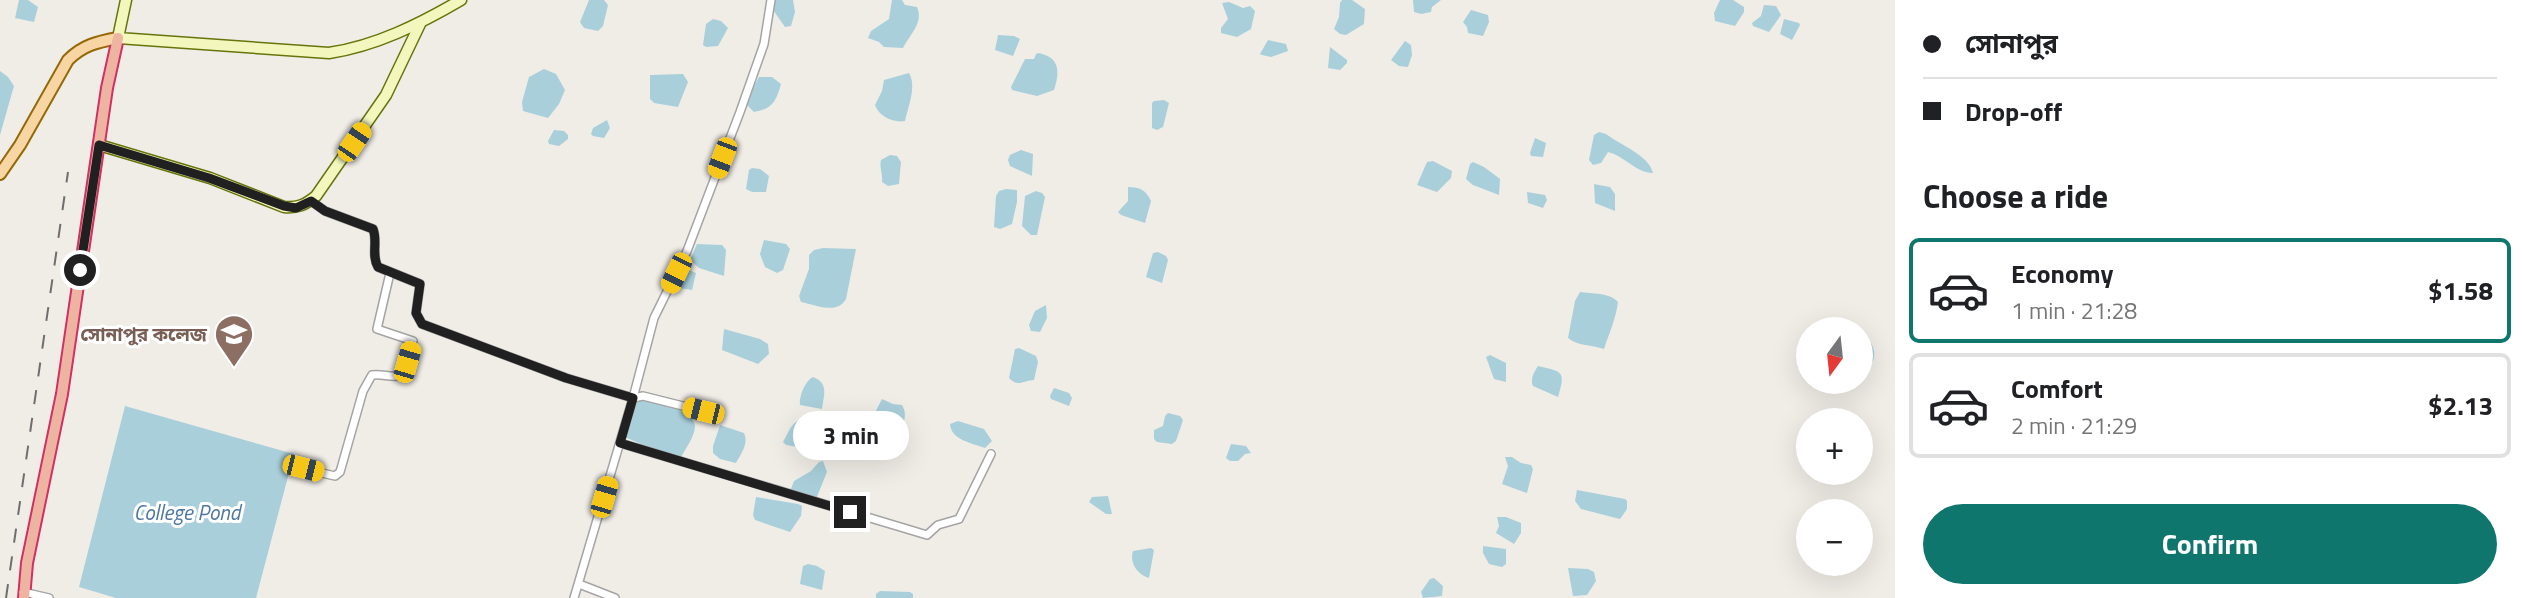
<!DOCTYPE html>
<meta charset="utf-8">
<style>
:root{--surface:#fff;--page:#f2f2f2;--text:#202124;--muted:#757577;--line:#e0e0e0;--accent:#0f766e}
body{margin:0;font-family:"Titillium Web","Noto Sans Bengali",sans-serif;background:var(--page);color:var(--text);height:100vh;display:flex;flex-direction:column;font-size:26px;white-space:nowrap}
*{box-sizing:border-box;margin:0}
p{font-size:23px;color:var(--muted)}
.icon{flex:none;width:38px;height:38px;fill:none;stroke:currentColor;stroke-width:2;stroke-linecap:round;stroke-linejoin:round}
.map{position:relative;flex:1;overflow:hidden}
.sheet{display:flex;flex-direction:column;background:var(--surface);width:630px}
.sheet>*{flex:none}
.top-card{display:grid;align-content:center;height:154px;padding:0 28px;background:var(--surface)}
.needle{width:46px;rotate:195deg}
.controls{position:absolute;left:1796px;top:317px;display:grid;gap:14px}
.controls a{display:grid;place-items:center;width:77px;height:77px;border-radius:50%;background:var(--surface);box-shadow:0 7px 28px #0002;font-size:35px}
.end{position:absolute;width:32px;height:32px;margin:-16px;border:9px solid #202020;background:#fff;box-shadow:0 0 0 4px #fff}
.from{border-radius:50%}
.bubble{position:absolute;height:49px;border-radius:24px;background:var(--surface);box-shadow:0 7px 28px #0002;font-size:23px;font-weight:700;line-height:49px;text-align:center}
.car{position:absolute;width:21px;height:42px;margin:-21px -10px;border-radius:9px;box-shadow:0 0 5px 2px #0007;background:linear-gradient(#f5c518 24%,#345 0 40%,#f5c518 0 76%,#345 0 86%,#f5c518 0)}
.top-card b{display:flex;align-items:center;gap:24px;height:66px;font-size:26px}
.top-card b+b{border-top:2px solid var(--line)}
.top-card i{width:18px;height:18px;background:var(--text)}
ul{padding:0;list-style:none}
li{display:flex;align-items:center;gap:21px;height:105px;margin:0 14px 10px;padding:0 14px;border:4px solid var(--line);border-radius:10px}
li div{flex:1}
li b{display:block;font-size:26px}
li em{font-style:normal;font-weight:700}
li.selected{border-color:var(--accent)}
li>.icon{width:63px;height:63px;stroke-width:1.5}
h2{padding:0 28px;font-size:32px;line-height:84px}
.button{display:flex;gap:14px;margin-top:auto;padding:14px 28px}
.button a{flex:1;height:80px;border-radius:42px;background:var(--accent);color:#fff;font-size:28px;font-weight:700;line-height:80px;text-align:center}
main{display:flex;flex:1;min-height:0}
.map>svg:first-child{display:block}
</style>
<main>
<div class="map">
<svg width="1895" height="598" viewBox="0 0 1895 598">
<rect width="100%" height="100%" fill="#f0ede7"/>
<g fill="#a9cfdb">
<polygon points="19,0 28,0 38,7 34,22 15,18"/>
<polygon points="589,0 604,0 608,5 603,26 598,31 584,28 580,22"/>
<polygon points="772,0 793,0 795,12 791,26 785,27 771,7"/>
<path d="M892,0H902L905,5L917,7C924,23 910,34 903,48L884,47L879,42L868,38L871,31L889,19Z"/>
<polygon points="1342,0 1352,0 1365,9 1364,24 1346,35 1340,34 1334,29 1339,17 1340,3"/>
<polygon points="1413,0 1441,0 1432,7 1431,12 1421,14 1414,12"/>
<polygon points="1720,0 1733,0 1744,7 1744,12 1735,26 1715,21 1714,13"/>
<polygon points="1229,2 1243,8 1250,6 1255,11 1251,29 1237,37 1221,33 1221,28 1228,19 1222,3"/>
<polygon points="1764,5 1776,6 1781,15 1769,32 1753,26 1752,23 1761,16"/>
<polygon points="1471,10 1488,15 1489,22 1483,36 1468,33 1467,27 1463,22"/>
<polygon points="713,19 721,21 728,28 718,46 706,47 703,45 706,24"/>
<polygon points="1784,19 1799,23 1800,25 1792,40 1780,34"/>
<polygon points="998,35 1014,36 1020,39 1013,56 995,50"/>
<polygon points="1268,40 1286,44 1288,51 1271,57 1262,55 1260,54"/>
<polygon points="1405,41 1411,45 1412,55 1408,67 1399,66 1391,60"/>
<polygon points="1330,47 1347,60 1347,63 1340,70 1328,68"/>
<path d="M1039,53C1060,58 1060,71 1054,90L1037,96L1012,90L1011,87L1025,59H1034L1036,54Z"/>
<polygon points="544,69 556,74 565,90 559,104 548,118 523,111 522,102 529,77"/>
<polygon points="0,71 8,77 14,86 0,135"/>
<path d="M909,73C917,86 908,107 905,121C894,123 879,117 875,105L882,91L884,80Z"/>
<polygon points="683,74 688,82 678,107 654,103 650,99 650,75"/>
<path d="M759,77H772L781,84C776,102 772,109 754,112L745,103Z"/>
<polygon points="1164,100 1169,103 1163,127 1157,130 1152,128 1152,103 1154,101"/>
<polygon points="607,120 610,128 604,138 593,136 591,134 593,128"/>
<polygon points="554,130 564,131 568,135 568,139 559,146 549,144 548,141"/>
<path d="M1599,132L1606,134C1620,145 1649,155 1653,173C1636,173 1625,156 1608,152L1601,163L1593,165L1589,160L1594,135Z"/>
<polygon points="1535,138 1546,143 1543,157 1531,156 1530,153"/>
<polygon points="1021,150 1033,154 1032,176 1010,166 1008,160 1010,155"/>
<path d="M890,155L897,156L901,162L899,184L888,186L882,182C883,173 879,167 881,160Z"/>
<polygon points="1433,161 1452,171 1451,178 1437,192 1417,185 1427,162"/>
<polygon points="1473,162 1484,167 1500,179 1499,195 1473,185 1466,179 1470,164"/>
<polygon points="752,168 760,169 769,176 766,192 752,192 746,189 749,170"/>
<polygon points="1594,184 1610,187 1615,194 1615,211 1595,203"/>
<path d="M1128,187C1140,187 1146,190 1151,201L1145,223L1121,215L1118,212L1128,201Z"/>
<polygon points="1006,189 1017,190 1017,202 1012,224 1000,229 994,227 996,196 999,191"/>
<polygon points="1036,191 1042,193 1045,197 1037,235 1031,235 1022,226 1025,196"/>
<polygon points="1527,192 1545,195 1547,200 1543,208 1528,203"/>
<polygon points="764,240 786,244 790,249 783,270 777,273 765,267 760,254"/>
<polygon points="697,244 722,245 726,250 724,276 699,268 690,260"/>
<path d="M823,248L856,249L846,299C837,315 816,305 801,302L799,296L809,269V255L814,250Z"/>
<polygon points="1158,252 1166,256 1168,260 1162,283 1146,277 1153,253"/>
<polygon points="682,267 696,273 692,290 673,287"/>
<path d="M1580,292C1592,294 1609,292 1618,302C1616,318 1609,334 1604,349C1593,345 1577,346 1568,338L1575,301Z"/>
<polygon points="1046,305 1047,318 1040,332 1031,331 1029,325 1035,311"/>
<polygon points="724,329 760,339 768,344 769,354 758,364 722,350"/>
<path d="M1861,340L1871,343C1877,353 1874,361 1868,370L1860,373Z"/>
<path d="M1019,348L1036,356L1038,362L1034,380C1024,380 1018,388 1009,378L1015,349Z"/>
<polygon points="1490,355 1506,363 1506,382 1494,379 1486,357"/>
<path d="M1538,366C1563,372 1566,371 1558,397L1533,386C1530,379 1534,372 1538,366Z"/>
<path d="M813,377C829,383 824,395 822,409L800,405C799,396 805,381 813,377Z"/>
<polygon points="1054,388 1069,393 1072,398 1069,406 1051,399 1050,396"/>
<path d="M882,399L893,404L902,405C909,417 902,426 896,436L873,428L869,424Z"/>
<path d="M638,400C652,401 694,409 695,426C695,436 686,448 681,457L645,446L623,436Z"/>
<polygon points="125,406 294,454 256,598 116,598 79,587"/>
<polygon points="1168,413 1180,416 1183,420 1176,441 1172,444 1157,442 1154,439 1154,430 1163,426 1165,416"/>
<path d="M805,419L811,425L804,448L786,445L783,442C789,432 792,419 805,419Z"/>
<path d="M958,421L984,429L992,441L985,448C972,443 951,440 950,424Z"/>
<path d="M720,425L744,433C749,443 741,454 736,463L720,459L713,453V446Z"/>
<polygon points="1231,444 1246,446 1251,453 1245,454 1238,461 1230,461 1226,458"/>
<polygon points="1505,457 1512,457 1521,463 1531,465 1533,469 1527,493 1502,484 1508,466"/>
<polygon points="823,461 827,472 816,499 794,492 791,489 794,481 811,471 819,462"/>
<polygon points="1577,490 1625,499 1627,501 1627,509 1620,519 1581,509 1575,501"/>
<polygon points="1108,496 1112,514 1106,514 1089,502 1092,497"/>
<polygon points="756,497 798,504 802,506 801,516 790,532 755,520 753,515"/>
<polygon points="1497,517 1506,517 1521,523 1521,533 1514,544 1496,533 1499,526"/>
<polygon points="1483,546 1506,549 1506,564 1502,567 1489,564 1483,553"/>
<path d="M1151,548L1154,550L1149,578C1138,575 1129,563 1133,551Z"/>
<polygon points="808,564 817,566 825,571 822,590 800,584 803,566"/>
<polygon points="1568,568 1588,569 1594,572 1596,581 1587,595 1573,596"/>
<polygon points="1434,578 1443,586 1442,596 1423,598 1421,592 1430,579"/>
<polygon points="880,591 910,592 913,594 913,598 876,598 876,594"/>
</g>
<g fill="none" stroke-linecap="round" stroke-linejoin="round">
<g stroke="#a4a4a4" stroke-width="10">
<g id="minor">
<path d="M311,201L325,211L373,229C378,241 371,255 378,267L420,284L416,313L422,324L566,378L633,398L643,396L703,411"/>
<polyline points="620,443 927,535 938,525 959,519 991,454"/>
<path d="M292,466L335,476L340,472L363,391L372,375C384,373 394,380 404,373L413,341L377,329L390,273"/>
<polyline points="579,584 615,598"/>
<polyline points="23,592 49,598"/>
<polyline points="574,598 633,398 654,318 687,251 740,112 764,44 771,0"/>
</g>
</g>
<g stroke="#66740a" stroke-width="13">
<g id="secondary">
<path d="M126,0L118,38L329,53C376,46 420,24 461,0"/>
<path d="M99,145L210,178L284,207C298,208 305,205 316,196L386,95L420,24"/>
</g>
</g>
<g stroke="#956907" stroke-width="14">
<path id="primary" d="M0,174L20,145L68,60C83,45 97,42 118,38"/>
</g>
<g stroke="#d32f63" stroke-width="14">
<polyline id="trunk" points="24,598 27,563 62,394 107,88 118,38"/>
</g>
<use href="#minor" stroke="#fff" stroke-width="7"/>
<use href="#secondary" stroke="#f3f7be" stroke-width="10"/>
<use href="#primary" stroke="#f8d6a4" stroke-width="10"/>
<use href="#trunk" stroke="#eeb4a2" stroke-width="10"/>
<polyline stroke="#6e6e6e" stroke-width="2" stroke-dasharray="14 14" stroke-linecap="butt" points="6,598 68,172"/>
</g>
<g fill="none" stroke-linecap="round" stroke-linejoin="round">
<path stroke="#202020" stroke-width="9" d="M80,270L99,145L209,178L284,206L296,208L311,201L325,211L373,229C378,241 371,255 378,267L420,284L416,313L422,324L566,378L633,398L620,443L850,512"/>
</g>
<defs>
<g id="university-pin" transform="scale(2.0125)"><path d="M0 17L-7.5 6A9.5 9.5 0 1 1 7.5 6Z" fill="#8d6e63" stroke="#fff"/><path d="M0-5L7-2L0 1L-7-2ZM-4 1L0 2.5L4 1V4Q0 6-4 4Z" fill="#fff"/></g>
</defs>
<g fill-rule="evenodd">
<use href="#university-pin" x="234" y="334"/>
</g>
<g text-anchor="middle" stroke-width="6" stroke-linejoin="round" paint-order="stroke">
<g font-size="19" font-weight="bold" fill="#785e54" stroke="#fff" text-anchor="end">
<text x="207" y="341">সোনাপুর কলেজ</text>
</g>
<g font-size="21" font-style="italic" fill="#4d77a4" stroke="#fff">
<text x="187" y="520">College Pond</text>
</g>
</g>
</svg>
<div class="controls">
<a><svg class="needle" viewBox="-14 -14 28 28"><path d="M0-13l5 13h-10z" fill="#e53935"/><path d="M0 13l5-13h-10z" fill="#757577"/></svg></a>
<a>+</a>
<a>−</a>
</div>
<i class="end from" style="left:80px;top:270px"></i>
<i class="end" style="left:850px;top:512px"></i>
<div class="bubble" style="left:793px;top:411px;width:116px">3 min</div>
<i class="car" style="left:354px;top:142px;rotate:34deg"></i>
<i class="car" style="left:722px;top:158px;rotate:201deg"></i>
<i class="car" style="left:676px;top:273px;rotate:206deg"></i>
<i class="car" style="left:407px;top:362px;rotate:16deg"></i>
<i class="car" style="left:703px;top:411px;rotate:284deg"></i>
<i class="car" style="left:303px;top:468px;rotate:104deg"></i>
<i class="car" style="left:604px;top:497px;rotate:16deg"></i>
</div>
<section class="sheet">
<div class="top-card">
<b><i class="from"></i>সোনাপুর</b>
<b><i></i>Drop-off</b>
</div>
<h2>Choose a ride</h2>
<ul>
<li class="selected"><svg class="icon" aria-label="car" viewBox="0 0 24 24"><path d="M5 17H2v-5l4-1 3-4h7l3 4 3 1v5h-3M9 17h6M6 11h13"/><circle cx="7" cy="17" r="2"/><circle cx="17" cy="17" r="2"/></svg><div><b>Economy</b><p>1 min · 21:28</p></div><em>$1.58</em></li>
<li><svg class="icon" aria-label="car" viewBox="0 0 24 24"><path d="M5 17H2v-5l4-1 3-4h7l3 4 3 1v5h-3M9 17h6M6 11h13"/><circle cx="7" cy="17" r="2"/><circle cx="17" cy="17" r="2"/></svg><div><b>Comfort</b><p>2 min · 21:29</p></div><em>$2.13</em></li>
</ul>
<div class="button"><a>Confirm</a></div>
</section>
</main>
